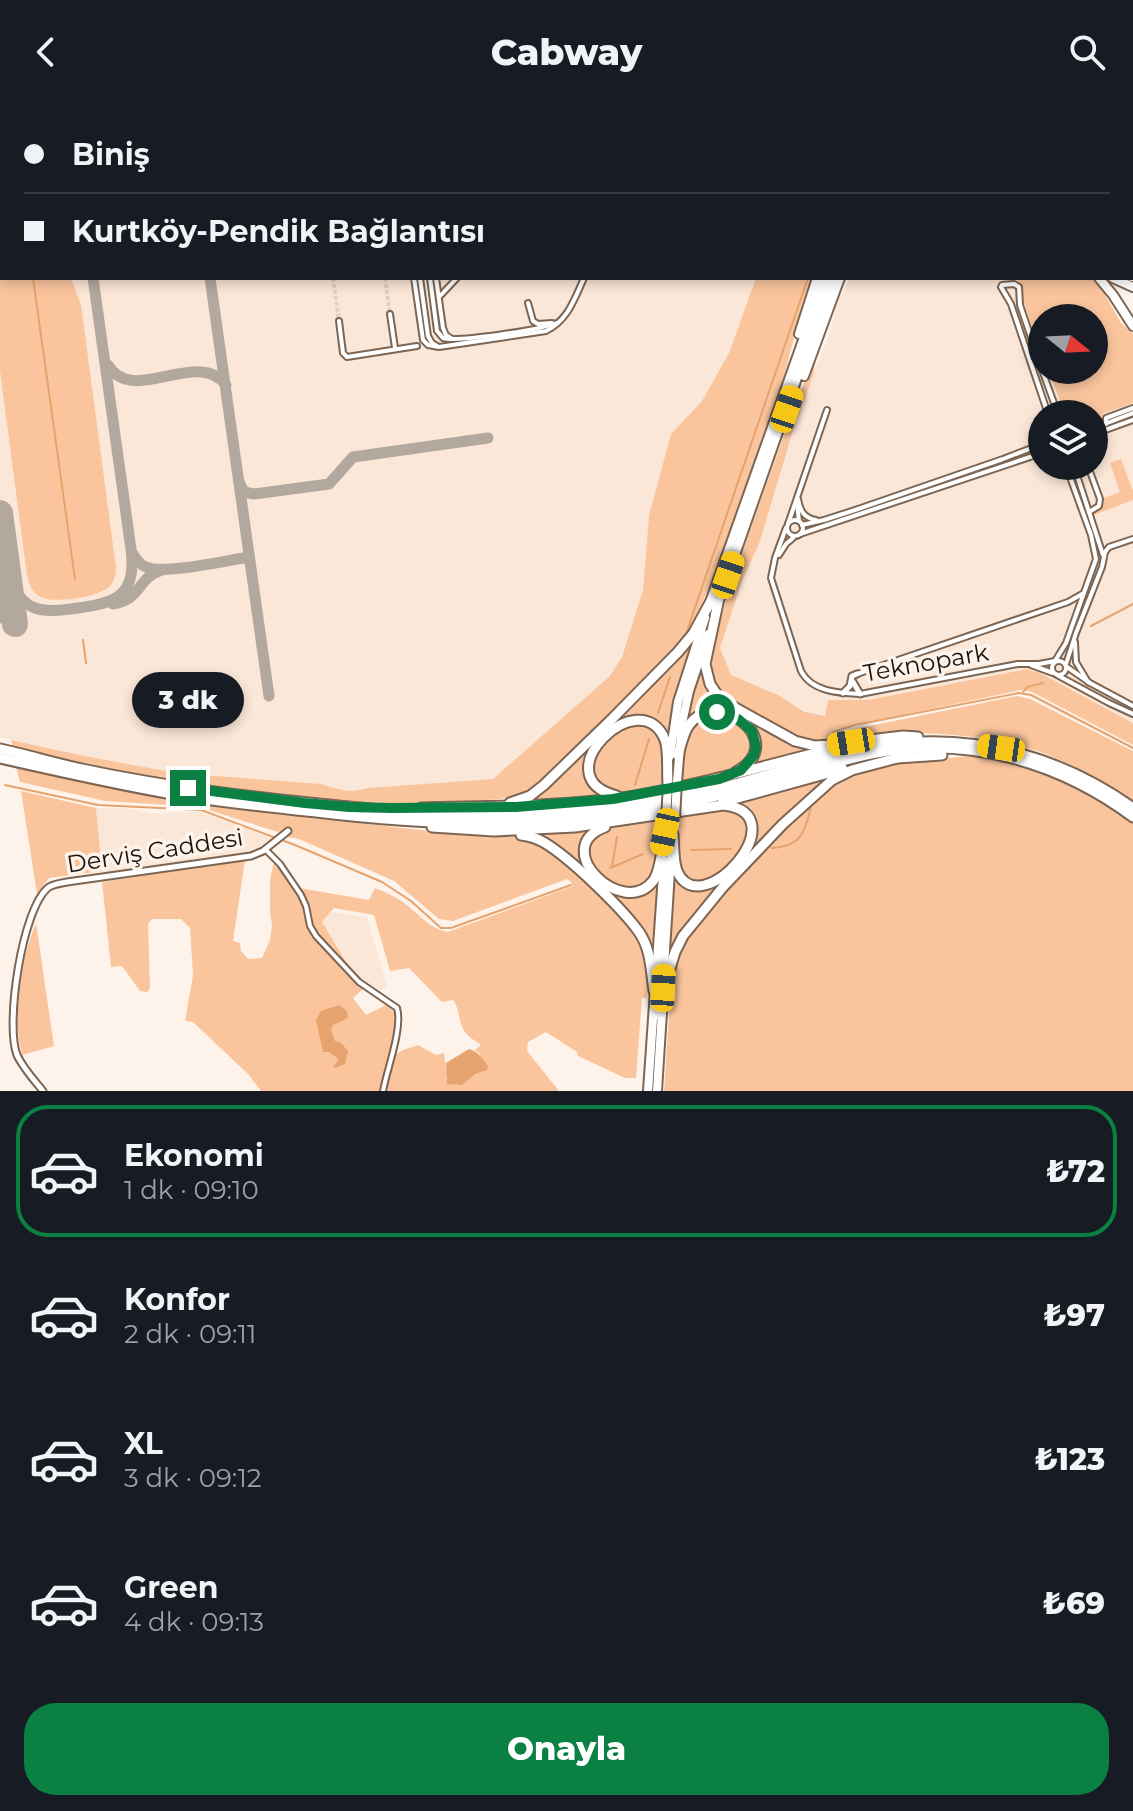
<!DOCTYPE html>
<html lang="tr">
<meta charset="utf-8">
<style>
:root{--surface:#171b24;--page:#20242c;--text:#f1f3f6;--muted:#9ea1a6;--line:#363941;--accent:#0b8043}
body{margin:0;font-family:Montserrat,sans-serif;background:var(--page);color:var(--text);height:100vh;display:flex;flex-direction:column;font-size:30px;white-space:nowrap}
*{box-sizing:border-box;margin:0}
p{font-size:26px;color:var(--muted)}
.icon{flex:none;width:44px;height:44px;fill:none;stroke:currentColor;stroke-width:2;stroke-linecap:round;stroke-linejoin:round}
.map{position:relative;height:987px;overflow:hidden}
.details{display:flex;flex-direction:column;background:var(--surface);flex:1}
.details>*{flex:none}
.top-card{position:absolute;left:0px;top:0px;width:1134px;height:176px;box-shadow:0 4px 12px #0003;display:grid;align-content:center;height:176px;padding:0 24px;background:var(--surface)}
.needle{width:52px;rotate:108deg}
.tools{position:absolute;left:1028px;top:200px;display:grid;gap:16px}
.tools a{display:grid;place-items:center;width:80px;height:80px;border-radius:50%;background:var(--surface);box-shadow:0 4px 12px #0003;font-size:40px}
.end{position:absolute;width:36px;height:36px;margin:-18px;border:10px solid #0b8043;background:#fff;box-shadow:0 0 0 4px #fff}
.from{border-radius:50%}
.bubble{position:absolute;height:56px;border-radius:28px;background:var(--surface);box-shadow:0 4px 12px #0003;font-size:26px;font-weight:800;line-height:56px;text-align:center}
.car{position:absolute;width:24px;height:48px;margin:-24px -12px;border-radius:10px;box-shadow:0 0 6px 2px #0007;background:linear-gradient(#f5c518 24%,#345 0 40%,#f5c518 0 76%,#345 0 86%,#f5c518 0)}
.top-card b{display:flex;align-items:center;gap:28px;height:76px;font-size:30px}
.top-card b+b{border-top:2px solid var(--line)}
.top-card i{width:20px;height:20px;background:var(--text)}
ul{padding:14px 0 0;list-style:none}
li{display:flex;align-items:center;gap:24px;height:132px;margin:0 16px 12px;padding:0 8px;border:4px solid transparent;border-radius:32px}
li div{flex:1}
li b{display:block;font-size:30px}
li em{font-style:normal;font-weight:800}
li.on{border-color:var(--accent)}
li>.icon{width:72px;height:72px;stroke-width:1.5}
.button{display:flex;gap:16px;margin-top:auto;padding:16px 24px}
.button a{flex:1;height:92px;border-radius:32px;background:var(--accent);color:#fff;font-size:32px;font-weight:800;line-height:92px;text-align:center}
header{display:flex;justify-content:space-between;align-items:center;height:104px;padding:0 24px;background:var(--surface);font-size:36px;font-weight:800}
.map>svg:first-child{display:block}
</style>
<header><svg class="icon" aria-label="back" viewBox="0 0 24 24"><path d="M15 5l-7 7 7 7"/></svg>Cabway<svg class="icon" aria-label="search" viewBox="0 0 24 24"><circle cx="10" cy="10" r="6"/><path d="M15 15l6 6"/></svg></header>
<div class="map">
<svg width="1133" height="987" viewBox="0 0 1133 987">
<rect width="100%" height="100%" fill="#fef3ea"/>
<g fill="#fbe7d7" fill-rule="evenodd">
<polygon points="0,0 826,0 826,2 2,2 2,174 756,174 729,249 702,297 671,330 649,411 643,486 622,553 609,574 493,675 367,684 358,687 339,686 321,680 177,669 84,652 0,633"/>
<path d="M850,174H1091L1101,184L1121,219L1133,229V619L1042,570L1027,565L868,596H829L825,612L809,609L778,591L731,571L720,544L742,477L759,440L766,417L807,285L828,234L838,199ZM1042,214H1094V266H1042ZM1042,310H1094V362H1042Z"/>
<polygon points="96,704 123,704 152,709 199,708 259,728 274,735 265,744 243,751 131,766 128,769 103,772"/>
<polygon points="331,808 367,813 387,882 377,889 358,874 322,818"/>
</g>
<g fill="#fac59d">
<path d="M0,79L2,82V174H71L81,201L116,464C116,471 115,476 110,482C100,493 54,500 41,493C32,489 30,481 27,472L0,267Z"/>
<path d="M756,174H813L799,215L783,276L723,448L692,524L687,532L618,604L540,681L519,693C483,696 446,701 410,701C380,701 349,698 319,695C216,686 114,667 13,644L11,636L84,652L177,669L321,680C337,685 351,690 367,684L493,675L609,573L622,553L643,486L649,411L671,330L702,297L729,249Z"/>
<polygon points="1018,174 1091,174 1101,184 1121,219 1133,230 1133,299 1102,310 1103,315 1094,318 1094,310 1065,310 1048,266 1094,266 1094,214 1042,214 1042,250 1019,185"/>
<polygon points="815,253 814,269 794,324 766,417 759,440 742,477 720,544 731,571 778,591 805,608 825,612 828,596 868,596 1027,565 1042,570 1133,619 1133,641 1032,588 1021,586 835,625 828,632 826,638 813,638 790,629 727,593 716,581 710,559 712,545 730,483 793,306"/>
<path d="M1121,355L1133,387V396L1094,411L1092,408C1102,402 1103,398 1099,388L1101,387L1104,394L1120,388L1110,359Z"/>
<polygon points="695,534 681,574 668,637 664,630 635,614 590,649 596,686 609,693 525,700 553,680"/>
<path d="M702,559L719,597L761,623L793,640L819,645L747,665L757,630C750,614 733,611 719,605L685,621L692,592Z"/>
<path d="M1017,592L1030,595L1133,647V698C1104,679 1073,659 1040,648C992,632 937,627 887,630C868,631 850,635 831,637L833,633L840,628Z"/>
<path d="M704,611L728,613L748,626C749,632 752,640 752,646C749,669 702,674 683,678V655L689,625Z"/>
<path d="M633,619L650,621L663,637L664,661L662,683C647,685 614,695 602,683C598,679 594,670 592,665C599,635 607,633 633,619Z"/>
<path d="M972,652C1031,662 1086,680 1133,718V987H664L672,865L681,841L710,803L788,719L838,675L887,659Z"/>
<path d="M16,663L79,676L225,702L312,714L430,727L489,731H509L528,734L540,739L582,773L626,818L643,841L649,868L647,894H642L636,974H625L578,952L577,948L546,928L528,938L527,947L559,987H385L393,952L403,946L418,941L436,951L444,949L447,971L446,976L479,968L480,950L475,946L481,941C476,937 468,933 465,928C458,918 460,905 453,896L442,898L409,864L390,867L374,811L334,804L322,818L363,885L353,894L366,911L386,901C395,907 396,910 396,921L380,987H261L248,970L193,918L185,917L193,871L190,824L181,815H152L148,820L150,884L147,888L140,887L122,862L111,863L102,778L245,756L233,837L240,839L241,847L248,855L262,854L270,836L272,821L270,809V776L274,757H281L299,784L369,796L375,784C385,788 395,792 404,799C419,810 430,825 448,828L573,782L571,778L567,775L453,817L439,815L394,777L299,735L287,733L290,729L287,724L278,728L199,703L105,697L20,678Z"/>
<path d="M841,669L784,717L672,849L669,847L674,767C679,772 686,782 692,785C711,794 729,770 739,758C759,735 766,712 732,698Z"/>
<polygon points="21,687 96,704 102,767 49,774 37,790"/>
<path d="M722,704L739,707L749,722C747,744 710,797 686,772C682,769 680,767 678,762C674,746 679,727 680,711Z"/>
<path d="M660,715C659,730 662,751 656,765C638,815 560,755 599,728C612,720 644,718 660,715Z"/>
<path d="M599,723C587,740 578,745 585,766L632,791L659,774L653,855L607,790L525,728Z"/>
<path d="M36,819L54,942L22,951C11,909 20,859 36,819Z"/>
</g>
<g fill="#e6a36d">
<polygon points="339,901 347,907 348,914 333,921 331,926 335,937 341,939 348,947 345,960 335,964 333,963 338,957 337,954 329,948 323,948 316,916 321,907"/>
<path d="M469,945C479,948 482,954 488,962L487,966L475,970L462,981L447,980L446,959Z"/>
</g>
<g fill="none" stroke-linecap="round" stroke-linejoin="round">
<g stroke="#e6a36d" stroke-width="2">
<polyline points="8,0 9,2"/>
<polyline points="845,0 846,2"/>
<polyline points="33,174 75,475"/>
<polyline points="1091,522 1133,500"/>
<polyline points="687,527 808,174"/>
<polyline points="83,536 86,559"/>
<polyline points="1023,588 1027,583 1043,579"/>
<polyline points="658,609 670,573"/>
<polyline points="829,634 835,627 855,621 1019,589 1031,591 1133,644"/>
<polyline points="5,681 98,701 201,706 295,741 382,778 411,797 441,824 451,824 571,781"/>
<polyline points="635,681 649,635"/>
<path d="M772,744C802,742 804,729 811,703"/>
<polyline points="691,746 731,745"/>
<polyline points="612,763 617,733"/>
<polyline points="610,764 643,750"/>
</g>
<g stroke="#b2a89e" stroke-width="11">
<polyline points="70,0 70,2"/>
<polyline points="81,0 85,2"/>
<polyline points="187,0 187,2"/>
<polyline points="115,2 133,0"/>
<polyline points="0,62 2,65"/>
<polyline points="210,174 269,592"/>
<path d="M108,261C133,303 197,243 226,281"/>
<polyline points="239,378 244,388 254,390 329,380 353,353 488,334"/>
<path d="M133,450C136,455 140,461 146,463C163,471 228,456 249,453"/>
<path d="M9,471C22,510 42,509 78,504C118,499 137,490 131,445L93,174"/>
<path d="M113,500C143,495 136,474 162,466"/>
<polyline points="0,514 10,505 12,496"/>
</g>
<polyline stroke="#b2a89e" stroke-width="26" points="0,409 15,520"/>
<g stroke="#dcd1c8" stroke-width="4" stroke-dasharray="4 2" stroke-linecap="butt">
<polyline points="333,174 339,217"/>
<polyline points="385,174 390,210"/>
</g>
<g stroke="#7c6553" stroke-width="8">
<g id="minor">
<polyline points="311,0 311,2"/>
<polyline points="394,0 394,2"/>
<polyline points="405,0 406,2"/>
<polyline points="416,0 417,2"/>
<polyline points="500,0 501,2"/>
<polyline points="509,0 511,2"/>
<polyline points="522,0 523,2"/>
<polyline points="1046,0 1046,2"/>
<polyline points="1050,0 1050,2"/>
<polyline points="1132,155 1133,155"/>
<path d="M414,174L423,236L428,241L439,243L546,227C568,216 574,196 584,174"/>
<polyline points="420,174 428,232 432,239 437,242"/>
<path d="M430,174L437,227L443,234C459,238 539,226 557,219"/>
<polyline points="436,174 443,224 446,231 452,235"/>
<polyline points="440,192 457,174"/>
<polyline points="528,199 533,217 538,220 552,219"/>
<polyline points="390,210 395,244"/>
<polyline points="339,217 343,249 347,253 417,242"/>
<polyline points="1042,266 1020,201 1019,183 1014,180 1002,181 1001,183 1011,200 1048,310"/>
<polyline points="1042,266 1058,310"/>
<polyline points="1106,320 1106,314 1133,304"/>
<polyline points="1094,324 1133,309"/>
<polyline points="1094,330 1133,316"/>
<polyline points="1074,362 1103,451"/>
<polyline points="1088,362 1100,395 1099,402 1089,408"/>
<path d="M798,395C800,407 804,414 816,416"/>
<polyline points="797,400 799,417"/>
<circle cx="795" cy="424" r="8"/>
<polyline points="788,420 827,306"/>
<polyline points="802,421 824,416 858,405 1003,355 1042,340"/>
<path d="M786,424L775,454L771,474L801,567C812,588 839,589 860,590L1018,560H1039L1055,557L1066,539L1096,455L1091,431L1066,362"/>
<polyline points="800,430 1042,349"/>
<polyline points="779,451 786,440 793,434"/>
<polyline points="1075,538 1076,558 1088,578"/>
<circle cx="1059" cy="564" r="7"/>
<polyline points="1066,560 1076,529 1102,463 1105,448 1109,443 1133,435"/>
<polyline points="1031,561 1053,569"/>
<polyline points="1067,563 1090,579 1133,602"/>
<polyline points="857,570 1068,498 1084,489"/>
<polyline points="1057,571 1109,599 1133,610"/>
<path d="M265,745L280,760L301,791L306,802L310,822L316,832L359,878L397,904C403,924 387,965 383,987"/>
</g>
</g>
<g stroke="#7c6553" stroke-width="9">
<g id="tertiary">
<polyline points="853,578 860,590"/>
<polyline points="843,589 850,582 852,572 857,570"/>
<path d="M43,987C34,976 23,964 17,951C5,921 22,803 49,783C54,780 61,779 67,778L251,752L263,747L288,727"/>
</g>
</g>
<g stroke="#7c6553" stroke-width="12">
<g id="trunk">
<polyline points="1132,173 1133,173"/>
<polyline points="1099,174 1113,191 1133,222"/>
<polyline points="1113,174 1133,183"/>
<polyline points="799,230 817,174"/>
<polyline points="804,272 840,174"/>
<polyline points="709,501 825,174"/>
<polyline points="716,505 832,174"/>
<polyline points="670,652 678,598 705,514"/>
<polyline points="677,678 682,619 689,587 708,530"/>
<polyline points="663,878 671,752"/>
<polyline points="648,987 664,756"/>
<polyline points="657,987 662,908"/>
</g>
</g>
<g stroke="#7c6553" stroke-width="13">
<g id="motorway">
<polyline points="718,499 705,560 710,580 718,592 730,601 795,637 815,642 831,641"/>
<polyline points="861,637 903,632 918,633"/>
<path d="M0,645C27,651 55,659 82,665C167,683 253,694 339,702C390,707 440,713 490,712C569,710 647,701 724,683C780,669 836,646 894,640C980,630 1063,654 1133,704"/>
<path d="M678,651C681,642 683,629 689,621C717,582 791,638 736,668"/>
<path d="M0,654C57,667 114,680 172,690C219,698 268,703 316,708C374,715 432,720 491,719C559,718 628,711 695,697C756,685 815,661 876,649C969,632 1059,658 1133,713"/>
<polyline points="897,654 942,651"/>
<path d="M617,692C540,673 641,575 665,636C669,647 667,667 668,680"/>
<polyline points="723,698 843,665"/>
<polyline points="510,699 530,692 544,681 612,615 678,548 693,530 711,497"/>
<path d="M421,704C491,702 560,703 629,693C710,680 787,654 867,637"/>
<path d="M432,723L494,727L575,723L723,701C801,709 700,822 677,767C673,756 674,741 673,730"/>
<path d="M605,723C548,744 623,816 653,777C661,767 662,742 665,728"/>
<path d="M521,731C530,732 537,734 545,739C570,754 621,803 639,828C651,845 651,867 654,887"/>
<polyline points="661,912 667,874 675,848 683,832 723,783 783,720 832,676 852,666 901,653"/>
</g>
</g>
<use href="#minor" stroke="#fff" stroke-width="4"/>
<use href="#tertiary" stroke="#fff" stroke-width="5"/>
<use href="#trunk" stroke="#fff" stroke-width="8"/>
<use href="#motorway" stroke="#fff" stroke-width="9"/>
<g stroke="#7c6553" stroke-width="12" stroke-linecap="butt">
<g id="trunk-bridge">
<polyline points="675,714 677,678"/>
<polyline points="666,715 668,680"/>
</g>
</g>
<use href="#trunk-bridge" stroke="#fff" stroke-width="8"/>
</g>
<g fill="none" stroke-linecap="round" stroke-linejoin="round">
<polyline stroke="#0b8043" stroke-width="10" points="188,684 305,699 349,703 392,704 516,703 613,695 719,675 741,666 754,651 756,643 752,627 738,615 717,608"/>
</g>
<g text-anchor="middle" stroke-width="7" stroke-linejoin="round" paint-order="stroke">
<g font-size="24" fill="#1b120a" stroke="#fef3ea">
<text transform="translate(926 559) rotate(-10)" y="8">Teknopark</text>
<text transform="translate(155 747) rotate(-9)" y="8">Derviş Caddesi</text>
</g>
</g>
</svg>
<div class="tools">
<a><svg class="needle" viewBox="-14 -14 28 28"><path d="M0-13l5 13h-10z" fill="#e53935"/><path d="M0 13l5-13h-10z" fill="#9ea1a6"/></svg></a>
<a><svg class="icon" aria-label="layers" viewBox="0 0 24 24"><path d="M12 4l9 5-9 5-9-5zM3 14l9 5 9-5"/></svg></a>
</div>
<i class="end from" style="left:717px;top:608px"></i>
<i class="end" style="left:188px;top:684px"></i>
<div class="bubble" style="left:132px;top:568px;width:112px">3 dk</div>
<i class="car" style="left:787px;top:305px;rotate:19deg"></i>
<i class="car" style="left:728px;top:471px;rotate:19deg"></i>
<i class="car" style="left:851px;top:638px;rotate:261deg"></i>
<i class="car" style="left:1001px;top:644px;rotate:278deg"></i>
<i class="car" style="left:665px;top:728px;rotate:192deg"></i>
<i class="car" style="left:663px;top:884px;rotate:3deg"></i>
<div class="top-card">
<b><i class="from"></i>Biniş</b>
<b><i></i>Kurtköy-Pendik Bağlantısı</b>
</div>
</div>
<section class="details">
<ul>
<li class="on"><svg class="icon" aria-label="car" viewBox="0 0 24 24"><path d="M5 17H2v-5l4-1 3-4h7l3 4 3 1v5h-3M9 17h6M6 11h13"/><circle cx="7" cy="17" r="2"/><circle cx="17" cy="17" r="2"/></svg><div><b>Ekonomi</b><p>1 dk · 09:10</p></div><em>₺72</em></li>
<li><svg class="icon" aria-label="car" viewBox="0 0 24 24"><path d="M5 17H2v-5l4-1 3-4h7l3 4 3 1v5h-3M9 17h6M6 11h13"/><circle cx="7" cy="17" r="2"/><circle cx="17" cy="17" r="2"/></svg><div><b>Konfor</b><p>2 dk · 09:11</p></div><em>₺97</em></li>
<li><svg class="icon" aria-label="car" viewBox="0 0 24 24"><path d="M5 17H2v-5l4-1 3-4h7l3 4 3 1v5h-3M9 17h6M6 11h13"/><circle cx="7" cy="17" r="2"/><circle cx="17" cy="17" r="2"/></svg><div><b>XL</b><p>3 dk · 09:12</p></div><em>₺123</em></li>
<li><svg class="icon" aria-label="car" viewBox="0 0 24 24"><path d="M5 17H2v-5l4-1 3-4h7l3 4 3 1v5h-3M9 17h6M6 11h13"/><circle cx="7" cy="17" r="2"/><circle cx="17" cy="17" r="2"/></svg><div><b>Green</b><p>4 dk · 09:13</p></div><em>₺69</em></li>
</ul>
<div class="button"><a>Onayla</a></div>
</section>
